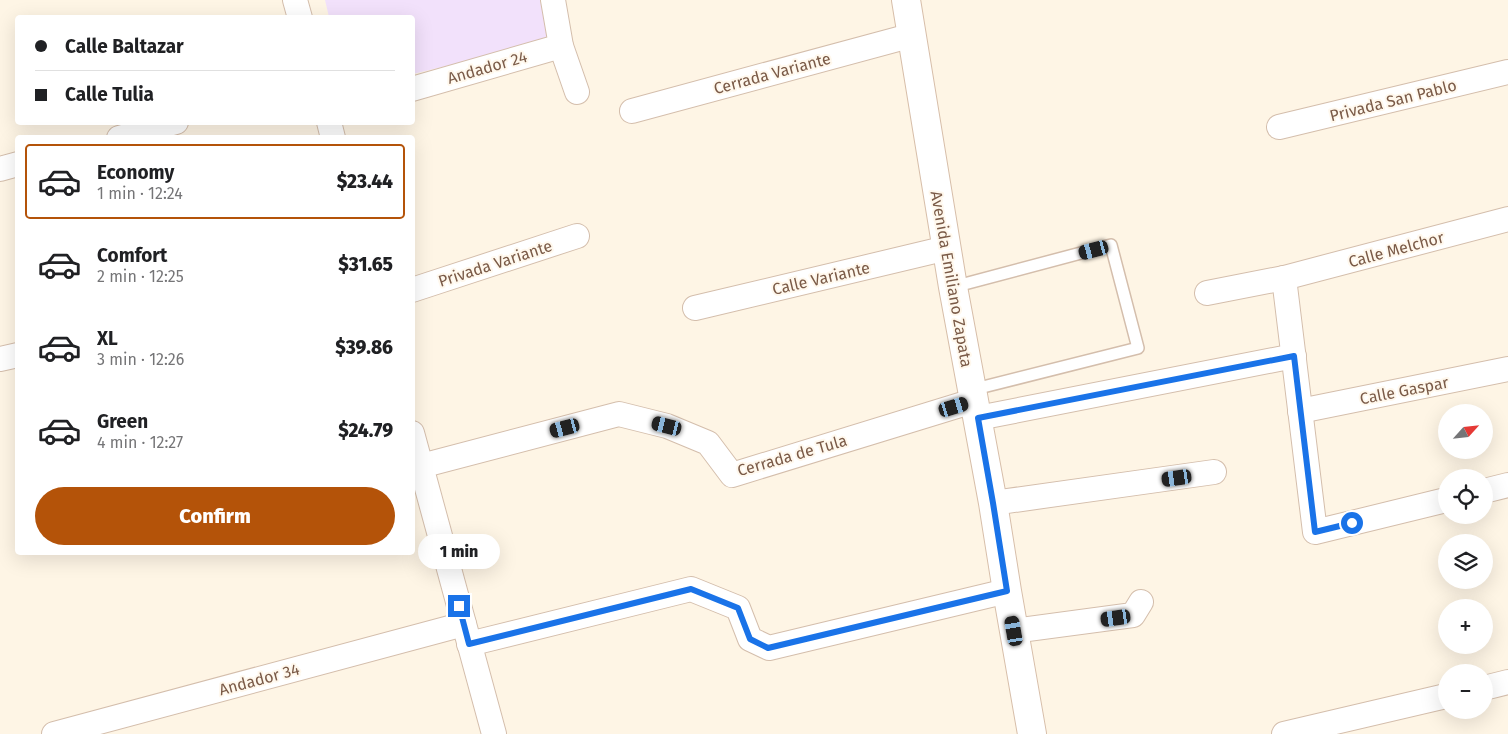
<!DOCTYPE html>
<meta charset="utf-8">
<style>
:root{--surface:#fff;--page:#f6f6f6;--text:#202124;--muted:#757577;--line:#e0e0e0;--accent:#b45309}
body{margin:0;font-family:"Fira Sans",sans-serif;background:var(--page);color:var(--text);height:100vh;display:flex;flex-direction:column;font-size:19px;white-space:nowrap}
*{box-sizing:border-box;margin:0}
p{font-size:16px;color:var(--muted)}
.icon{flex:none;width:28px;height:28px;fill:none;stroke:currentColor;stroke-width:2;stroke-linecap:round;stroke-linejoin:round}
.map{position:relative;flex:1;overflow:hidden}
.side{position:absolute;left:15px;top:135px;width:400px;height:420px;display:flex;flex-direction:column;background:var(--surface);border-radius:5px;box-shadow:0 5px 20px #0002}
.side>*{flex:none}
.top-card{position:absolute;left:15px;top:15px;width:400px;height:110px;border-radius:5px;box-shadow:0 5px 20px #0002;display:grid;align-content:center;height:110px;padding:0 20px;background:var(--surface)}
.needle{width:32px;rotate:63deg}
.controls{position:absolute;left:1438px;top:404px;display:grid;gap:10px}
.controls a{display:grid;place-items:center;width:55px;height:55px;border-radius:50%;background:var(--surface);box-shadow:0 5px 20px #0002;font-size:25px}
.end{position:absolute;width:22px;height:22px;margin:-11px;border:6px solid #1a73e8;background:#fff;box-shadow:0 0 0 2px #fff}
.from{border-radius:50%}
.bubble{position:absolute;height:35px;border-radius:18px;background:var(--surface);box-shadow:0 5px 20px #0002;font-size:16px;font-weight:800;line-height:35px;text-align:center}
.car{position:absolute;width:15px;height:30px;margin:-15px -8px;border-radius:6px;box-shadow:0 0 4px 1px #0007;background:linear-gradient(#222 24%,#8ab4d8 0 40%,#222 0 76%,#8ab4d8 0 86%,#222 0)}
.top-card b{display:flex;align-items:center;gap:18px;height:48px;font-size:19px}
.top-card b+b{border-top:1px solid var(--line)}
.top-card i{width:12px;height:12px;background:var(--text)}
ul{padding:9px 0 0;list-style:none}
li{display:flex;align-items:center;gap:15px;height:75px;margin:0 10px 8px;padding:0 10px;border:2px solid transparent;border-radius:5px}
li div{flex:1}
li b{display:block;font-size:19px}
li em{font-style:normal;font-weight:800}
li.selected{border-color:var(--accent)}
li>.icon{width:45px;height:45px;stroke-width:1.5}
.action{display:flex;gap:10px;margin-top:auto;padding:10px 20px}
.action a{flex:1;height:58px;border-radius:30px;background:var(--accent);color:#fff;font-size:20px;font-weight:800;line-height:58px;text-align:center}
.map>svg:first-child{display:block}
</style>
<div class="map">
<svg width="1508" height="734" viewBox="0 0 1508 734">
<rect width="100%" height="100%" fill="#fef5e5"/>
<polygon fill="#f2e1fb" points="325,0 540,0 549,41 413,74 412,18 329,17"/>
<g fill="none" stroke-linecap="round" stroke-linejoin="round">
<g stroke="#d4beac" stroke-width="14">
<polyline id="service" points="953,287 1111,245 1138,348 971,390"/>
</g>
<g stroke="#d4beac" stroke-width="26">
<g id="minor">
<polyline points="295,0 300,18"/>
<polyline points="553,0 561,46 577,92"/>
<polyline points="412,89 561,46"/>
<polyline points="632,111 913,35"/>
<polyline points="329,122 333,138"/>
<polyline points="1279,127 1508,72"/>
<polyline points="119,138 176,122"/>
<polyline points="0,169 18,164"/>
<polyline points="1284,278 1315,532 1446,500"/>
<polyline points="412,290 577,236"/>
<polyline points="1207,293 1284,278 1508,219"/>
<polyline points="695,308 947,248"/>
<polyline points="0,359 18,355"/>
<polyline points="1300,411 1508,369"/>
<polyline points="978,418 1294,356"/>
<polyline points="412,433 494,734"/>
<polyline points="421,466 619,414 667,426 708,443 732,475 973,401"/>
<polyline points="1484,491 1508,485"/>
<polyline points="993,503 1214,472"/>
<polyline points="1014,631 1133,615 1141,602"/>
<polyline points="469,644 691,589 738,608 750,639 769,648 1007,591"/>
<polyline points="1484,688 1508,682"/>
<polyline points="54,734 464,624"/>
<polyline points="1284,734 1446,696"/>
</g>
</g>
<g stroke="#d7bea9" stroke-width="30">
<polyline id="secondary" points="906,0 953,287 993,503 1007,591 1032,734"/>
</g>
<use href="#service" stroke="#fff" stroke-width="11"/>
<use href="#minor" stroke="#fff" stroke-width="24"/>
<use href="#secondary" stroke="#fff" stroke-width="28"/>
</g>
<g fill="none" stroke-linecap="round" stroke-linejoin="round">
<polyline stroke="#1a73e8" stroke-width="6" points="459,606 469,644 691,589 738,608 750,639 768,648 1007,591 993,503 978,418 1294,356 1315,532 1352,523"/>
</g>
<g text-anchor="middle" stroke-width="4" stroke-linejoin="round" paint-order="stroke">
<g font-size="16" fill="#7a5a47" stroke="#fff8ed">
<text transform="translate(487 67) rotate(-16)" y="6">Andador 24</text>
<text transform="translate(772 73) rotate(-15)" y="6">Cerrada Variante</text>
<text transform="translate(1393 100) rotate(-14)" y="6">Privada San Pablo</text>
<text transform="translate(1396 249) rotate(-15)" y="6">Calle Melchor</text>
<text transform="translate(495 263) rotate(-18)" y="6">Privada Variante</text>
<text transform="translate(821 278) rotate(-13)" y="6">Calle Variante</text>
<text transform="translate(952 279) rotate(80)" y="6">Avenida Emiliano Zapata</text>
<text transform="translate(1404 390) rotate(-11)" y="6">Calle Gaspar</text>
<text transform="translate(792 455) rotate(-16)" y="6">Cerrada de Tula</text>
<text transform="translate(259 679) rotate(-15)" y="6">Andador 34</text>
</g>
</g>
</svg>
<div class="controls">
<a><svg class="needle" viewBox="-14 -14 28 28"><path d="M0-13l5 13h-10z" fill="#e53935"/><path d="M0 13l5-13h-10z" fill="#757577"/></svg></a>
<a><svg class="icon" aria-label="locate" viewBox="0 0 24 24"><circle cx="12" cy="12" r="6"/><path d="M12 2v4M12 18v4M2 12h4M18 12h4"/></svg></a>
<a><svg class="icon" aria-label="layers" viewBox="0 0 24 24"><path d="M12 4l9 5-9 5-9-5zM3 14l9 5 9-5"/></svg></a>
<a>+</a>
<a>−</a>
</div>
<i class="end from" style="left:1352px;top:523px"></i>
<i class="end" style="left:459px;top:606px"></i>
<div class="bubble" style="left:418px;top:534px;width:82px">1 min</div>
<i class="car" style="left:1094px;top:250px;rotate:255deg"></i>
<i class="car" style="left:954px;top:407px;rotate:73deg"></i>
<i class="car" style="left:667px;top:426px;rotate:284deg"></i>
<i class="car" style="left:565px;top:428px;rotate:255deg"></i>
<i class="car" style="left:1177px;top:478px;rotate:262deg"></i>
<i class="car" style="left:1116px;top:618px;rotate:262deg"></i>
<i class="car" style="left:1014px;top:631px;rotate:350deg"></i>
<div class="top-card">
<b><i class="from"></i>Calle Baltazar</b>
<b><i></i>Calle Tulia</b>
</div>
<section class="side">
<ul>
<li class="selected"><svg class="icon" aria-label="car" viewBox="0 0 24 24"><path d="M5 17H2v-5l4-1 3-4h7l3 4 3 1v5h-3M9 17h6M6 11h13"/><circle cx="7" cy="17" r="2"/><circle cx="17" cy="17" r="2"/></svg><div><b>Economy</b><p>1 min · 12:24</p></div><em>$23.44</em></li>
<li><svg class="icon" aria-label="car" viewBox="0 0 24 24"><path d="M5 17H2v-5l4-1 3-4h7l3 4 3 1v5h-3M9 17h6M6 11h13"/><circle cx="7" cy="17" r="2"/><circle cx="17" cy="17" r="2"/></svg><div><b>Comfort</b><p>2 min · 12:25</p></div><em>$31.65</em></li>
<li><svg class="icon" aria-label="car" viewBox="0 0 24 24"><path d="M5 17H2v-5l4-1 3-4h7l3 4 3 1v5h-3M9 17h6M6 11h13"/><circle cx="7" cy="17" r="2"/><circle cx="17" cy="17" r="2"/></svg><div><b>XL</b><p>3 min · 12:26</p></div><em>$39.86</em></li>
<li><svg class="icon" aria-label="car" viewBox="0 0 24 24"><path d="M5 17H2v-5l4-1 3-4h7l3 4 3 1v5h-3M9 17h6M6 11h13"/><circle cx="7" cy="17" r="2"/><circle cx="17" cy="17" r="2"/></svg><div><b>Green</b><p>4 min · 12:27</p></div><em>$24.79</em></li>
</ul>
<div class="action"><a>Confirm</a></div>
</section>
</div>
